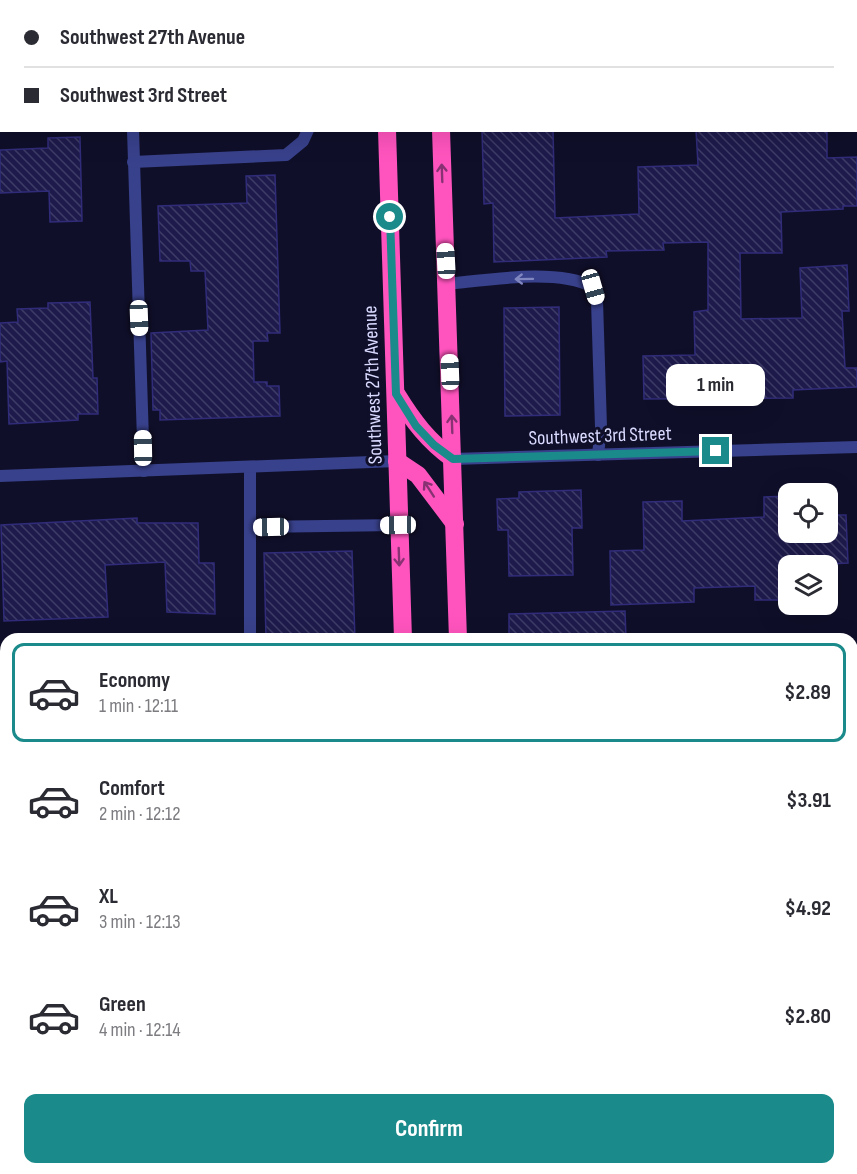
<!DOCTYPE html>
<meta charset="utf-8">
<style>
:root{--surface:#fff;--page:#f7f7f7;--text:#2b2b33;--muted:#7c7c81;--line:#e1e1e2;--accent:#1a8a8a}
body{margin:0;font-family:"Sofia Sans Condensed",sans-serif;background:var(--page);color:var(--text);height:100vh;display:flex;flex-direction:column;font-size:22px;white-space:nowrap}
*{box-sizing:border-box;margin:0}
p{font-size:20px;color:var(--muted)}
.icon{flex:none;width:33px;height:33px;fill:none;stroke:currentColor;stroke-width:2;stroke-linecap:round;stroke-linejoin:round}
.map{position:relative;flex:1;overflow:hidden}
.side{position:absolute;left:0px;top:633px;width:858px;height:542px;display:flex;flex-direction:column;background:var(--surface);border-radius:18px 18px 0 0;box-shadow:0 6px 24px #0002}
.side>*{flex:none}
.top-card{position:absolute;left:0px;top:0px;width:858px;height:132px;box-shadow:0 6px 24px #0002;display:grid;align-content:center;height:132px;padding:0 24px;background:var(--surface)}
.buttons{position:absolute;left:778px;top:483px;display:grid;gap:12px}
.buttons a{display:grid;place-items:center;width:60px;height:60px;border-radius:12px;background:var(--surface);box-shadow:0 6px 24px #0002;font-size:30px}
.end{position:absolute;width:27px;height:27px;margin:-14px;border:8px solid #1a8a8a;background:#fff;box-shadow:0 0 0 3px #fff}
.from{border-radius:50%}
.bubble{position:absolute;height:42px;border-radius:12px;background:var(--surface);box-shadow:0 6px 24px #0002;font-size:20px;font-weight:700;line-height:42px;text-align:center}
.car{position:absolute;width:18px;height:36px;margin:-18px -9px;border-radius:8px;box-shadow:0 0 4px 2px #0007;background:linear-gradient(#fff 24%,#345 0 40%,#fff 0 76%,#345 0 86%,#fff 0)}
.top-card b{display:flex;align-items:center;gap:21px;height:57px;font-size:22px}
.top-card b+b{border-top:2px solid var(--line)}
.top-card i{width:15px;height:15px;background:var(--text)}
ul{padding:10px 0 0;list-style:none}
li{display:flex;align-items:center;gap:18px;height:99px;margin:0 12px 9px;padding:0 12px;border:3px solid transparent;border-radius:12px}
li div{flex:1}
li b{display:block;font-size:22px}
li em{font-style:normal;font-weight:700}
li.active{border-color:var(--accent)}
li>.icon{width:54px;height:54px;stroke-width:1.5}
.primary-button{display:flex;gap:12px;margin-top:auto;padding:12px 24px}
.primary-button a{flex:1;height:69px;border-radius:12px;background:var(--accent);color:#fff;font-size:24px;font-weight:700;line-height:69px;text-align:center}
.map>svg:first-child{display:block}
</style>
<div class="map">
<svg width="857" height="1174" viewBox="0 0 857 1174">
<defs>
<pattern id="building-back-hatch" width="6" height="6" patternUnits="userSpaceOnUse" patternTransform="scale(1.5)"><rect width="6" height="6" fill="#1e1b4c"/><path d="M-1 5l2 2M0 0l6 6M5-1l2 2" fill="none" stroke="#3e3c67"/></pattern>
</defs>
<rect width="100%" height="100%" fill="#100f2a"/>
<g fill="url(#building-back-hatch)" stroke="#302c79" stroke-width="1.5">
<polygon points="482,130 553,130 555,218 639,214 638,167 698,165 696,130 827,130 827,158 857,157 857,206 843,206 843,209 781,212 782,253 740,253 741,319 802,318 800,268 847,265 849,311 842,311 845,368 857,368 857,387 793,390 793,398 644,399 643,356 695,355 694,312 708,310 708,242 663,243 664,250 606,251 607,257 494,262 493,203 484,204"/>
<polygon points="80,137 82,221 50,222 49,191 0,193 0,150 48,148 48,138"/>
<polygon points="275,175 280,333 267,333 268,341 253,341 254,382 267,382 267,386 279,386 280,416 160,420 160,410 153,410 151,333 208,330 205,271 191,271 190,261 160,261 158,206 247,203 246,176"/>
<polygon points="90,302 93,378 97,378 98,414 78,414 78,420 9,424 7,361 0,362 0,323 18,322 17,309 48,308 48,303"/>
<polygon points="559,307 560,415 505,416 504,308"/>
<polygon points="581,490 582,528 572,528 573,575 509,576 508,530 498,530 497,499 519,498 519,492"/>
<polygon points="789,496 789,532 828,532 828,515 846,515 848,563 789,566 789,600 755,600 755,586 694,588 694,602 611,605 610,551 644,550 643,502 682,501 682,521 764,517 764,497"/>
<polygon points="137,518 137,523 198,523 199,563 214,563 215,614 167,612 165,562 105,565 108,617 4,621 1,525"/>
<polygon points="352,551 355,639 266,639 264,553"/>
<polygon points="625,611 626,639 509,639 509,614"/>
</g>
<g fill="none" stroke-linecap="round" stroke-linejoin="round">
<g stroke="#38418b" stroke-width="12">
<polyline points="817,0 817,2"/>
<polyline points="611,2 611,0"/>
<polyline points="133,130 144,471"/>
<polyline points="133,162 286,155 303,141 308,130"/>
<path d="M447,284C488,280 557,268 593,287L597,301L601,427L598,455"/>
<polyline points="250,527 398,525"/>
<polyline points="250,639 250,467"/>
<polyline points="0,725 6,725"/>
<polyline points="595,1168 596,1174"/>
</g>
<g stroke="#38418b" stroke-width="12">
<polyline points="856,65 857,65"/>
<polyline points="0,94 2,94"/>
<polyline points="453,459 857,447"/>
<polyline points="0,476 397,461"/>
<polyline points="852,850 857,850"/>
<polyline points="0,878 6,878"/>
<polyline points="852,1134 857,1134"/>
<polyline points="0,1162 6,1162"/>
</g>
<g stroke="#ff54be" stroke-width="18">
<polyline points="382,0 382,2"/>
<polyline points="436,0 436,2"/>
<polyline points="387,130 403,639"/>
<polyline points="441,130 458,639"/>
<path d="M397,395C413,421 428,441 453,459"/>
<polyline points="397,461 418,475 455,524"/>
<polyline points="421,1168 421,1174"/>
<polyline points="477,1168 477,1174"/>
</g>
</g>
<defs><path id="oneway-shaft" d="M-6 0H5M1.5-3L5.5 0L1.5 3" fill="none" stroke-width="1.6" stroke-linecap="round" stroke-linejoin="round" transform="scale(1.5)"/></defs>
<g stroke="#883274">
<use href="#oneway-shaft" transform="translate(442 173) rotate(-92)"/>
<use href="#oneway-shaft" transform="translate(452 424) rotate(-92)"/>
<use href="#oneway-shaft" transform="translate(429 489) rotate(-123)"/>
<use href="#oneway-shaft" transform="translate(399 557) rotate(88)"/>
</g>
<use stroke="#8086bf" href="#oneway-shaft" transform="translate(524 279) rotate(179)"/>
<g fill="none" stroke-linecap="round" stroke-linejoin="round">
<polyline stroke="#1a8a8a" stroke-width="8" points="390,217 396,394 416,426 434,445 453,459 716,451"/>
</g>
<g text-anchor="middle" stroke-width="6" stroke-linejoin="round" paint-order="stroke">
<g font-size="20" fill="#d9daff" stroke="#100f2a">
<text transform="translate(372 385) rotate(-92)" y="7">Southwest 27th Avenue</text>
<text transform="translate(600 435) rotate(-2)" y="7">Southwest 3rd Street</text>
</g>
</g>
</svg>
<div class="buttons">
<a><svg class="icon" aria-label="locate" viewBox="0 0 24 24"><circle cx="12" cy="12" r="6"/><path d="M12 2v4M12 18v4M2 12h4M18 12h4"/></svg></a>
<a><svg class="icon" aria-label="layers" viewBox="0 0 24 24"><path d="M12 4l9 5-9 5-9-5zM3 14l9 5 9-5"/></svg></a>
</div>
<i class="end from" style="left:390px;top:217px"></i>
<i class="end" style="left:716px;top:451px"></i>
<div class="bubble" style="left:666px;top:364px;width:99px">1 min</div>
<i class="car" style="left:446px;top:261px;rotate:357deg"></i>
<i class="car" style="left:593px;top:287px;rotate:164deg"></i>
<i class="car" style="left:139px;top:318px;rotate:178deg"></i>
<i class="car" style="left:450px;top:372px;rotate:358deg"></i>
<i class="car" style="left:143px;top:448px;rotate:359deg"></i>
<i class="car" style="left:398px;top:525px;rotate:269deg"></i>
<i class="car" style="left:271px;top:527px;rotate:269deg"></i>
<div class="top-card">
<b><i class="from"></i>Southwest 27th Avenue</b>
<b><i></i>Southwest 3rd Street</b>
</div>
<section class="side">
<ul>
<li class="active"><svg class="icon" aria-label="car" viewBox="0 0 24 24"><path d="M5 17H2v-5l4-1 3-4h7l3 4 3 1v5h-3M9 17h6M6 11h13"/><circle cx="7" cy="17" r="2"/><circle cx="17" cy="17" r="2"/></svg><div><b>Economy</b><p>1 min · 12:11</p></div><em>$2.89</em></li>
<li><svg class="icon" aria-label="car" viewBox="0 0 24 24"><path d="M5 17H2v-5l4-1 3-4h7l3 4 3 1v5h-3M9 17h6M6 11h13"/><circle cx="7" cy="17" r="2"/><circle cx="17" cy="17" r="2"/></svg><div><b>Comfort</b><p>2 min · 12:12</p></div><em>$3.91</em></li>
<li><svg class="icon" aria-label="car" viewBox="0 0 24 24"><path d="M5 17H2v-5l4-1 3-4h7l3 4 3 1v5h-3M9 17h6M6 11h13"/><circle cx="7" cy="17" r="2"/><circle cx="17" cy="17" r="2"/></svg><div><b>XL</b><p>3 min · 12:13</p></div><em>$4.92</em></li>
<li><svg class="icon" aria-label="car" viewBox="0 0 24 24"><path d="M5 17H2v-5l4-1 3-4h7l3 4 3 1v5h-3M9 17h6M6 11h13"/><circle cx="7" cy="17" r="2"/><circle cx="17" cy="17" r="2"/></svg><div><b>Green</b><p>4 min · 12:14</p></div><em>$2.80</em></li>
</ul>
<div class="primary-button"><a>Confirm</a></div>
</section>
</div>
